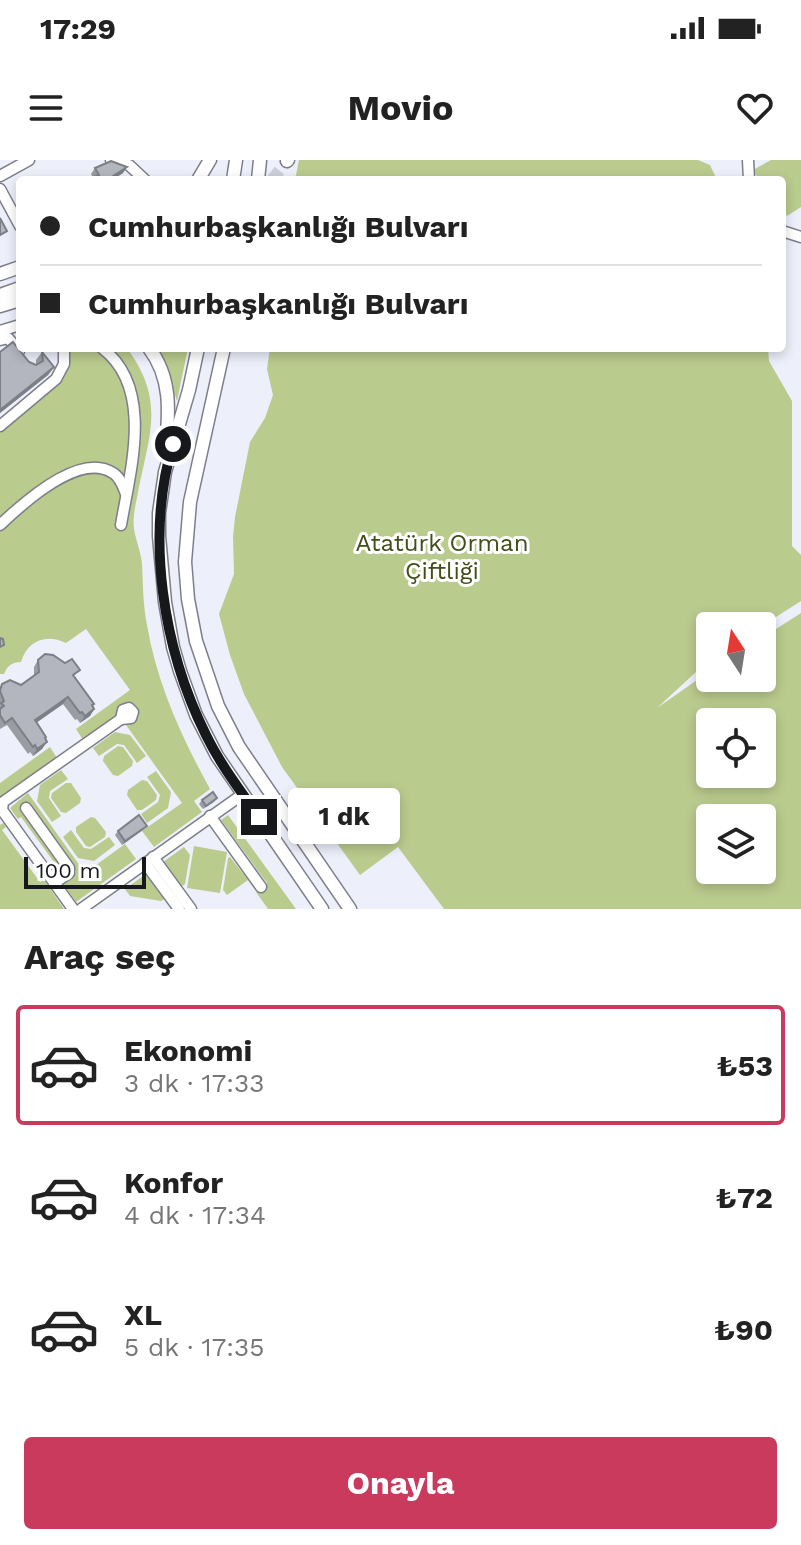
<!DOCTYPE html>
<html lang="tr">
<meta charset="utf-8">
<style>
:root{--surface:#fff;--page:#f2f2f2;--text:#222;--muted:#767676;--line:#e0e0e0;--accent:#c93a5d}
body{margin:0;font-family:"Work Sans",sans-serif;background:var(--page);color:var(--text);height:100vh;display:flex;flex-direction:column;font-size:30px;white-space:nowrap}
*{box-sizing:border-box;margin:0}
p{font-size:26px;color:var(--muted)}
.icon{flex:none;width:44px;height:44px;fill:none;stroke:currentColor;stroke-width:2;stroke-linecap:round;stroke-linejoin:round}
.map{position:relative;height:749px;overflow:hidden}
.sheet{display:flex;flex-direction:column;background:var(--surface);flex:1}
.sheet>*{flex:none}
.banner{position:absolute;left:16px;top:16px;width:770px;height:176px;border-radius:8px;box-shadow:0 4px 12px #0003;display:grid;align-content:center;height:176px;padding:0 24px;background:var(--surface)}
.needle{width:52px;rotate:348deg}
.buttons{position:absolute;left:696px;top:452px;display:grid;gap:16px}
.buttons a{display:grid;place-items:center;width:80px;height:80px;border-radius:8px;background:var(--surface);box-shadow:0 4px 12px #0003;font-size:40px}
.scale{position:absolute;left:24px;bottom:20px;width:122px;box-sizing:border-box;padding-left:8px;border:4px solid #17181c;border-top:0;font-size:22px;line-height:28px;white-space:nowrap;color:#17181c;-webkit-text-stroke:6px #fff;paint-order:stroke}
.end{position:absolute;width:36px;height:36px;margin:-18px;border:10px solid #17181c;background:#fff;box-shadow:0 0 0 4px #fff}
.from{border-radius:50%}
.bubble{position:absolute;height:56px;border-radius:8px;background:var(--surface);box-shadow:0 4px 12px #0003;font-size:26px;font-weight:700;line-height:56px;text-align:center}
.banner b{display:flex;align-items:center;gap:28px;height:76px;font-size:30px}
.banner b+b{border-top:2px solid var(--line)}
.banner i{width:20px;height:20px;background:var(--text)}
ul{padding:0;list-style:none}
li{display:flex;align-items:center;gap:24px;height:120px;margin:0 16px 12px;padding:0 8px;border:4px solid transparent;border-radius:8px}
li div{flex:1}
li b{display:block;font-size:30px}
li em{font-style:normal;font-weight:700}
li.on{border-color:var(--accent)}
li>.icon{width:72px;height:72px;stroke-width:1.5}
h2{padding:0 24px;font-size:36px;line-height:96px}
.button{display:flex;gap:16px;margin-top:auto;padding:16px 24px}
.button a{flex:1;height:92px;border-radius:8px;background:var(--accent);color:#fff;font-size:32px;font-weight:700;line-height:92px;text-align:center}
.status{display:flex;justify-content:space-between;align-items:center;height:56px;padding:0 40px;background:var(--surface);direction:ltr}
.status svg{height:22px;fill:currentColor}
header{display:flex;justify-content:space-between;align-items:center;height:104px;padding:0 24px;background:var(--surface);font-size:36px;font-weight:700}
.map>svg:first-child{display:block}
</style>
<div class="status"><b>17:29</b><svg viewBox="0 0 49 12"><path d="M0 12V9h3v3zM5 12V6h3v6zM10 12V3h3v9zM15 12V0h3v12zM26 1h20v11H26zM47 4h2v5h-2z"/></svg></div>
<header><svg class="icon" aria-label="menu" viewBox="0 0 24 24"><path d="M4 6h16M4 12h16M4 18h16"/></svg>Movio<svg class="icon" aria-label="heart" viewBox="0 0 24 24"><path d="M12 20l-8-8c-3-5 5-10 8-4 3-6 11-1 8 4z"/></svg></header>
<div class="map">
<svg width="801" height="749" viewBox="0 0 801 749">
<rect width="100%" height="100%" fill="#edeffb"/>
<g fill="#bacb8e" fill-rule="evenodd">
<polygon points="299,0 698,0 710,5 717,20 295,20"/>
<polygon points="771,0 801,0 801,47 787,56 782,47 782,20 759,20 753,10"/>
<path d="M68,188H127C164,239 151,270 139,327C137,339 132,356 134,369C136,381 141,392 142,404C143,425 143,445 147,465C157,524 182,578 210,629L194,641L202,652L154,687L142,671L182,643L126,565L133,560L118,555L83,580L76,569L130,530L86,469L66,483C46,473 27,481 21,502C12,502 7,506 4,514H0V272L59,222L68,205Z"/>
<polygon points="157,188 188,188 177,241"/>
<path d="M270,188H768L769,201L792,241V386L801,395V441L762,466H710V499L657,548L710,511V518H762V478L801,453V749H444L398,687L360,715L282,607L244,534L230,495L219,454L234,414L233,377L235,357L250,282L265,258L273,235L267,209ZM710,562H762V614H710ZM710,658H762V710H710Z"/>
<polygon points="115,572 130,575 146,596 137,603 124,585 117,584 99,596 93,588"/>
<polygon points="118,586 123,587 133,601 132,606 118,616 113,615 103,601 104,596"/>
<polygon points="50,587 57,598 0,639 0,623"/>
<polygon points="61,610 68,619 50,631 49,638 61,656 52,662 37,641 40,625"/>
<polygon points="156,611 171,632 168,648 147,663 141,654 158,642 160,635 147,617"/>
<polygon points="142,620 147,621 157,635 156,640 142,650 137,650 127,635 128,630"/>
<polygon points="66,623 71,623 81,638 80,643 66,653 61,652 51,638 52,633"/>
<polygon points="28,633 85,713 125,684 136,699 76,742 63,724 73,716 76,712 73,704 30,645 22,652 64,710 58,715 56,712 59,709 21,657 18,659 10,648"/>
<polygon points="228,655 296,749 268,749 256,732 267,723 221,660"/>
<polygon points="91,657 95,658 106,672 105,677 90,687 86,686 76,672 76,667"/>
<polygon points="3,663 6,667 2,670 40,722 44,720 64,749 0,749 0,665"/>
<polygon points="71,670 84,688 91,689 109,677 115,685 94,701 78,698 63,677"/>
<polygon points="194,686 227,692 220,733 187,728"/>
<polygon points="184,687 190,695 185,724 181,727 163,702"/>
<polygon points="230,697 248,720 227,735 223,730 228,698"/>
<polygon points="146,714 164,739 161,741 130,736 125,729"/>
</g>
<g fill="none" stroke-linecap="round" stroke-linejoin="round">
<polyline stroke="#cdcfda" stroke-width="12" stroke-dasharray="12 6" stroke-linecap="butt" points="272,20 287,1"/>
<g stroke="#7d7e89" stroke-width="13">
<g id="minor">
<polyline points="111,0 129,5 145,20"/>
<polyline points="748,0 749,20"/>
<polyline points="0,16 29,0"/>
<polyline points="0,29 20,66"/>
<polyline points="782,71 801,77"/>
<polyline points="0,171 20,165"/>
<polyline points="0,180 8,178 19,191"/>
<path d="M102,188C155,228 130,311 121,365"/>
<polyline points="0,266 56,219 64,204 64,188"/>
<path d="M0,365C23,343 80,291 113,313C120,317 123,326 126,334"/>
<polygon points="129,548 133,552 131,558 121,559 123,550"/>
<polyline points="26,648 69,708 69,713 54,723"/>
<polyline points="210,656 261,727"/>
<polyline points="153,697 191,749"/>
<polyline points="145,703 179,749"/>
<polyline points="73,749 2,650 3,642 121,559"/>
<polyline points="81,749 243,634"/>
</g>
</g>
<g stroke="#7d7e89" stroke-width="15">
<g id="major">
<polyline points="287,1 288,0"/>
<polyline points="198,20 210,0"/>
<polyline points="233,20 236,0"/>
<polyline points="258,20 260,0"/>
<polyline points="0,114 20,107"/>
<polyline points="0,135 20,128"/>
<polyline points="0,146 20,140"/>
<path d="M149,188C172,218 169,252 166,288"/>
<polyline points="198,188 189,230 165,312 159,353 159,376 165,442 173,487 180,511 196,555 217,596 322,749"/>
<polyline points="224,188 190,342 185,402 188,439 196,481 218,546 239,587 350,749"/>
</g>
</g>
<use href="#minor" stroke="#fff" stroke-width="10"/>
<use href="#major" stroke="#fff" stroke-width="12"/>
</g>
<g fill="#9a9ca4">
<polygon points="95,8 123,13 112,20 92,20 93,18 91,14"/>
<polygon points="0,192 36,205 36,200 42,192 54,207 48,215 0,253"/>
<polygon points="38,500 75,517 94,544 92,546 94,549 90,556 80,563 77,559 75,560 63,544 36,563 45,579 42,589 33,596 30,592 28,594 7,565 0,569 0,528 2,524 21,525 34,516 34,507"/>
<polygon points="217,638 214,642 203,649 199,644 202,640"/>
<polygon points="147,666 144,669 122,685 115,675 118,671"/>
</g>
<g fill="#7d7f86">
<polygon points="127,7 123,13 112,20 107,20"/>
<polygon points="54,207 48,215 0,253 0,250"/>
<polygon points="68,537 63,544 30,567 35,560"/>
<polygon points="94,549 90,556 80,563 85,556"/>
<polygon points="47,582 42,589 33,596 37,589"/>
<polygon points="147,666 144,669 122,685 125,681"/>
</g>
<g fill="#b3b5bf" stroke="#7d7f86" stroke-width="2">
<polygon points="111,1 127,7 107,20 96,20 94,17 99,15 95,8"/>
<polygon points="0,58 7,71 0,75"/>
<polygon points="13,182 29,202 36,205 43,201 42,192 54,207 0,250 0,192"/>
<polygon points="0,478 3,479 4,485 0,487"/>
<polygon points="45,494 53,495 65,503 72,499 80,510 73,515 94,544 92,545 94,549 85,556 82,552 80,553 68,537 51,549 35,560 46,577 45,578 47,582 37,589 35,585 33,587 12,558 5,563 0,555 0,549 4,546 1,543 4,541 0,531 2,524 10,520 21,525 39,512 38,500"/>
<polygon points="213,632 217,638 206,646 202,640"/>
<polygon points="139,655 147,666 125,681 118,671"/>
</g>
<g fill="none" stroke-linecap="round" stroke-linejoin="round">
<path stroke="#17181c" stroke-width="10" d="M173,284C145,376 163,489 206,575C220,604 240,630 259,657"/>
</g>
<g text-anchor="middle" stroke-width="6" stroke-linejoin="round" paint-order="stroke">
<g font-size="24" fill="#414e1a" stroke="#fff">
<text x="442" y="391">Atatürk Orman<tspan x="442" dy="28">Çiftliği</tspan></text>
</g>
</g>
</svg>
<div class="buttons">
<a><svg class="needle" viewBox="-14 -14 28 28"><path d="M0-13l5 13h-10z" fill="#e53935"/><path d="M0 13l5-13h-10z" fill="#767676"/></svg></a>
<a><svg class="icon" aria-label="locate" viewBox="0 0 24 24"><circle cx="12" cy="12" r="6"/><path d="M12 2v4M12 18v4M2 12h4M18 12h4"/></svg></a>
<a><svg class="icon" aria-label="layers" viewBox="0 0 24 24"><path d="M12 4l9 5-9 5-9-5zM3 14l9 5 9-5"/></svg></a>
</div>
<div class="scale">100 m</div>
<i class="end from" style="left:173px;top:284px"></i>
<i class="end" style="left:259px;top:657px"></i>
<div class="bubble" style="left:288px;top:628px;width:112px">1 dk</div>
<div class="banner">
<b><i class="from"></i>Cumhurbaşkanlığı Bulvarı</b>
<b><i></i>Cumhurbaşkanlığı Bulvarı</b>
</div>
</div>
<section class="sheet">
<h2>Araç seç</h2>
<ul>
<li class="on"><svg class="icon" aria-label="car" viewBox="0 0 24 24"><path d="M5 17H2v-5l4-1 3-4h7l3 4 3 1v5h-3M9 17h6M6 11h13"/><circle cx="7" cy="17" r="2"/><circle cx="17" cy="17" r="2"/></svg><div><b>Ekonomi</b><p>3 dk · 17:33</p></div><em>₺53</em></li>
<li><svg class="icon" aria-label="car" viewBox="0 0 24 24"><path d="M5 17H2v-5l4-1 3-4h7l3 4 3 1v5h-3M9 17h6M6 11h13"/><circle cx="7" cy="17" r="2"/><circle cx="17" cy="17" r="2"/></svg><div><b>Konfor</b><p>4 dk · 17:34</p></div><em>₺72</em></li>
<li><svg class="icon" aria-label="car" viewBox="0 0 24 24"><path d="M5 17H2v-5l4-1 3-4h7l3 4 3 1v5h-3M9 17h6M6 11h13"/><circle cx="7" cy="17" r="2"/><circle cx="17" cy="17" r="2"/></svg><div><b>XL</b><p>5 dk · 17:35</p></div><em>₺90</em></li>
</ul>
<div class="button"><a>Onayla</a></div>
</section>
